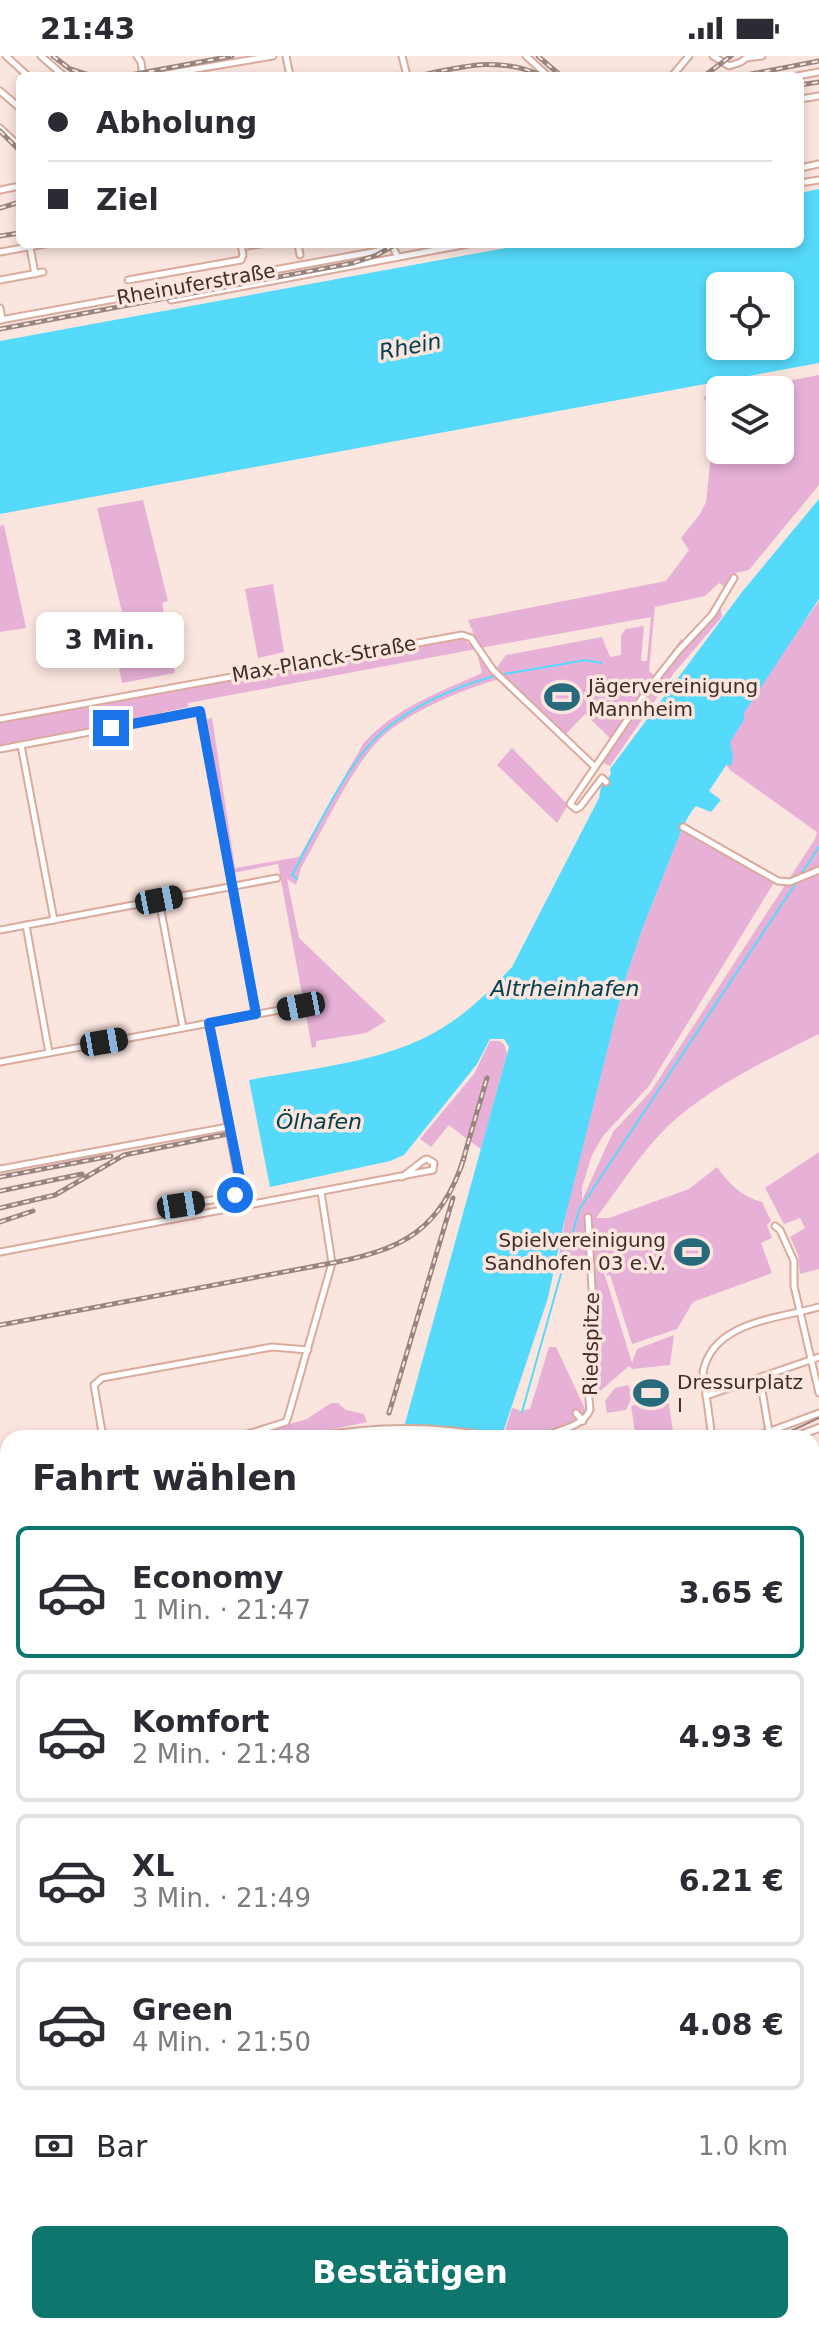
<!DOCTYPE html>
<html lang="de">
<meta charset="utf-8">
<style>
:root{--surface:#fff;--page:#f7f7f7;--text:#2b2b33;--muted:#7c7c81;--line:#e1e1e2;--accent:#0f766e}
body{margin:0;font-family:"DejaVu Sans",sans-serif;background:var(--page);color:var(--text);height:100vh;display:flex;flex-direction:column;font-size:30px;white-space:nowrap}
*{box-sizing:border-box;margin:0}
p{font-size:26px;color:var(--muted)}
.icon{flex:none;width:44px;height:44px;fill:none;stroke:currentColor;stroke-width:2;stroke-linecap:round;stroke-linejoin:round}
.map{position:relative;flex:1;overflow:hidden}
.panel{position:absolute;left:0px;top:1374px;width:820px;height:904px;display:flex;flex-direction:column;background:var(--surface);border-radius:24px 24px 0 0;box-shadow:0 4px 12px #0003}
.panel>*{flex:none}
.top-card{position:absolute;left:16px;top:16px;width:788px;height:176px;border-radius:12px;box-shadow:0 4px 12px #0003;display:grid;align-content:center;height:176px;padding:0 32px;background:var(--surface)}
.buttons{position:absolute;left:706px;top:216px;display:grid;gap:16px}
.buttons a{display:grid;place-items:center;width:88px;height:88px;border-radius:12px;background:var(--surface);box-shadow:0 4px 12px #0003;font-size:40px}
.end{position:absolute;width:36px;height:36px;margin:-18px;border:10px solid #1a73e8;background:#fff;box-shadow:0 0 0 4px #fff}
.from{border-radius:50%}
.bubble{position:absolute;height:56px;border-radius:12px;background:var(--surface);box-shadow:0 4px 12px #0003;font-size:26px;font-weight:600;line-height:56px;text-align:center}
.car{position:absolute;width:24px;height:48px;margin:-24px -12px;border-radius:10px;box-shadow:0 0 6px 2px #0007;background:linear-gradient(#222 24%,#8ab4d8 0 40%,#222 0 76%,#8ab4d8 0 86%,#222 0)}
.top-card b{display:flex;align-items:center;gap:28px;height:76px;font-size:30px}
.top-card b+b{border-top:2px solid var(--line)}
.top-card i{width:20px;height:20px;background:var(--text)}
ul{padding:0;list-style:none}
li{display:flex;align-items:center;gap:24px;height:132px;margin:0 16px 12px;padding:0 16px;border:4px solid var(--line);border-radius:12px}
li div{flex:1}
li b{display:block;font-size:30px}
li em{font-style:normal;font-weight:600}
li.active{border-color:var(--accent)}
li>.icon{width:72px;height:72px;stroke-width:1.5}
h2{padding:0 32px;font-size:36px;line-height:96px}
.pay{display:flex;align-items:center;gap:20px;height:88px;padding:0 32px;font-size:30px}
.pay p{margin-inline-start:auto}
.primary-button{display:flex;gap:16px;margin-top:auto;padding:16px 32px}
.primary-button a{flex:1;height:92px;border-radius:12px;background:var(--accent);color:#fff;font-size:32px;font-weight:600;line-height:92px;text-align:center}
.status{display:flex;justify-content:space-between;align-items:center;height:56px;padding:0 40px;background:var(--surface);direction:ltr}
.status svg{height:22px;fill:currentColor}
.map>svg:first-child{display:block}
</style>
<div class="status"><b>21:43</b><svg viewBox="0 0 49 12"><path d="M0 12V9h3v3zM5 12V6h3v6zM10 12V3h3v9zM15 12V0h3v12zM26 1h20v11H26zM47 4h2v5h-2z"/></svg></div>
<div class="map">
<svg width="819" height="2278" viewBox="0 0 819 2278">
<rect width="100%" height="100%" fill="#fae5df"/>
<g fill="#e7b1d7" fill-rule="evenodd">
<path d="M819,319V429L749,514L736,517L726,532L719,527L705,540L655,551L649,615L655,620L681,583L688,588L704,574L720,549L722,561L674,617L610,710L601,706L615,687L585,658L565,679L503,622C465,632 412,654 382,681C353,708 322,776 301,812L296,829L287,823L299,882L386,965L366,977L316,985V991L312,992L278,808L233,817L207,663L212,662L235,812L299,801L363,688C394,652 440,636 482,617L476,593L188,647V651L146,660V662L0,689V666L454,582H462L476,593L479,591L468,564L666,525L689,494L681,482L700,458L706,446L715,360L703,341L720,338V394H780V334H740ZM651,561L647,605H641L644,570L626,573L621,579V599L610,601L602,581L506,599L495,614L480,592Z"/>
<polygon points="143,444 168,545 162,547 175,617 122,627 108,559 122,556 97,452"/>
<polygon points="4,469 26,572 0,576 0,470"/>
<polygon points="273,528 284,596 258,602 245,533"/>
<path d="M819,545V978C768,1003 710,1031 668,1070C642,1095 618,1133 596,1162H609L689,1133L717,1111C729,1128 742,1141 762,1146L771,1165L767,1169L772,1182L761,1187L772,1217L693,1246L677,1273L632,1288L610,1219L607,1220L605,1212L603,1213L632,1307L637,1293L674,1279L670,1309L633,1313L629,1310L590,1344L593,1214L558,1206L567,1151L625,924L643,871L681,775L694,778L775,825L649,1030L603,1080L592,1099L582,1131V1144L613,1076L651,1035L815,783L817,776L730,714L723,705C741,647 784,595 819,545Z"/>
<polygon points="512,692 568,749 557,767 497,709"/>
<polygon points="490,985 499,985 504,988 507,998 481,1093 470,1085 486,1023 468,1084 449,1069 431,1091 420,1083 474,1018"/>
<polygon points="819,1096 819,1213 800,1218 798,1198 790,1181 805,1172 800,1162 784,1168 765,1132"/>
<path d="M549,1291H556L587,1357L584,1360L575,1358L577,1366C546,1376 538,1387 504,1378L512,1352L521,1355L530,1353Z"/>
<polygon points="628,1329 633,1339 626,1354 607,1357 605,1345 615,1332"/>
<polygon points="668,1342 674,1382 636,1382 631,1350"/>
<polygon points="331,1347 338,1347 346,1354 364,1358 367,1366 290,1382 242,1382 307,1363"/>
<polygon points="812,1556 819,1559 819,1630 812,1627"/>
<polygon points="8,1707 8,1841 0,1855 0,1722"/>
</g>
<g fill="#56dafb" fill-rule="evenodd">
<path d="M819,133V307L0,458V285L527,188H800V137ZM780,230V290H720V230Z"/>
<path d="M819,443V543L744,657V664L730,686L733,701L731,710L727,708L709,735L721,744L711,756L696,750C689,758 686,765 681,775L643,871L625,924L565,1162L548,1242L501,1382H401L509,991L504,983H490L477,1008L404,1099L390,1105L270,1131L249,1024C317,1011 395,1006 453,965C475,950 493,931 512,911L599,742L601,731L611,718L610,713L742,536Z"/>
<polygon points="8,1970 8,2108 0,2112 0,1975"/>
</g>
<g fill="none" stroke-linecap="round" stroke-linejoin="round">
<g stroke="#56dafb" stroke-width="2">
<polyline points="505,618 586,604 601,607"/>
<polyline points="801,818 819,791"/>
<path d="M297,823L292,819C315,777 345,710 380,678C410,651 456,630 495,620"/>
<polyline points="522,1356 579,1154 796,827"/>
</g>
<g stroke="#daaa9b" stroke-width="8">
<polyline id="pedestrian" points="82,2278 99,2270"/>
</g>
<g stroke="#daaa9b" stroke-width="9">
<g id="minor">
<polyline points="6,0 28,20"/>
<polyline points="41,0 64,20"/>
<polyline points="137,0 141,6 143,20"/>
<polyline points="286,0 290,20"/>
<polyline points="402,0 407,20"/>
<polyline points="526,0 548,20"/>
<polyline points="713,0 729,10 741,6 746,2 762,0"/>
<polyline points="154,20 273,0"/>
<polyline points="672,20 689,0"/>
<polyline points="797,20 819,16"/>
<polyline points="0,35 20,52"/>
<polyline points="800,43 819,40"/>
<polyline points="0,72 20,91"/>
<polyline points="800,112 819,108"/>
<polyline points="800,127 819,124"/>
<polyline points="0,134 20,130"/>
<polyline points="247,188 247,190 261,188"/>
<polyline points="298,188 300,199"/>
<polyline points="391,188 398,201"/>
<polyline points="30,191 35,218"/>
<polyline points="0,196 45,188"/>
<polyline points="0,224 43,216"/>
<polyline points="128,224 241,204 243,199 241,188"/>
<polyline points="171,244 468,188"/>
<polyline points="0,252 2,264"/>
<polyline points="0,264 378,195 390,188"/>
<polyline points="0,663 462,579 471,582 493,614 595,711"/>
<polyline points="21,689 54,864"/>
<polyline points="0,693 200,655 256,958"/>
<polyline points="606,726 602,722 580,751 576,753 570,748 649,632 679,594 712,559 734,522"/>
<polyline points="683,771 778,825 790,826 819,814"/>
<polyline points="159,844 183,972"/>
<polyline points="26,869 49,997"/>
<polyline points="0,874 277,822"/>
<polyline points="0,1006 301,950"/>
<polyline points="0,1113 228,1071"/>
<polyline points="181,1149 230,1141 240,1132 209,967"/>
<polyline points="775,1170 780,1174 794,1205 794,1230 819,1337"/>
<polyline points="0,1196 433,1114 434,1107 427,1103 424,1104 402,1121"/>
<polyline points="760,1322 769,1376"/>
<polyline points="706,1340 819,1301"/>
<polyline points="576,1357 583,1365"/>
<polyline points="103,1382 94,1329 102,1322 272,1291 308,1294"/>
<polyline points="235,1382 286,1366 288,1361 332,1207 321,1136"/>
<path d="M543,1382C559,1372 582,1372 590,1354L588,1333L593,1251L588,1161"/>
<path d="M712,1382L703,1316C713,1265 778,1263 819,1251"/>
<polyline points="752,1382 819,1357"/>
<polyline points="815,1396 819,1413"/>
<polyline points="812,1439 819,1437"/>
<polyline points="812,1444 819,1475"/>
<polyline points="0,1457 8,1455"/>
<polyline points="812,1497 819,1496"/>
<polyline points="812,1507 816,1525"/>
<polyline points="812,1658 819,1660"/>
<polyline points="812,1687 819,1673"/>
<polyline points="812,2112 819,2106"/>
<polyline points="812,2126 819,2130"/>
<polyline points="812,2223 819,2225"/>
<polyline points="327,2270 332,2278"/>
<polyline points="774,2270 819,2276"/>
<polyline points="627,2278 633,2270"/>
<polyline points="708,2278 709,2270"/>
<polyline points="756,2278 757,2270"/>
</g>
</g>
<g stroke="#daaa9b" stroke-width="10">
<g id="tertiary">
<polyline points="792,1382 819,1372"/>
<polyline points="0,2138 8,2134"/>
</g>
</g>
<g stroke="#daaa9b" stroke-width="11">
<g id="secondary">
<path d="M313,1382C374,1371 433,1370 494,1382"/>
<polyline points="0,1471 8,1469"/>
<polyline points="812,1551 819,1554"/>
</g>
</g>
<g stroke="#487e5c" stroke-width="12">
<g id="primary">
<polyline points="812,2042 819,2035"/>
<polyline points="610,2278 618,2270"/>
<polyline points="619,2278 626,2270"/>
</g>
</g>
<use href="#pedestrian" stroke="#fff" stroke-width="4"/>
<use href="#minor" stroke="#fff" stroke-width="5"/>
<use href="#tertiary" stroke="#fff" stroke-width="6"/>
<use href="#secondary" stroke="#fff" stroke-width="7"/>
<use href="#primary" stroke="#94ccae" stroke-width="8"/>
<g stroke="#99857f" stroke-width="2">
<polyline points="776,1382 819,1362"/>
<polyline points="0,2134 8,2130"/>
</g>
<g stroke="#99857f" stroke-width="5">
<g id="rail">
<polyline points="53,0 70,13 92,20"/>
<polyline points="538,0 561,20"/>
<polyline points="125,20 232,0"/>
<path d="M418,20C464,10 499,0 543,20"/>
<polyline points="704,20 731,0"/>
<polyline points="741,20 819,5"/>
<polyline points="800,29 819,26"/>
<polyline points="0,75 20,95"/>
<polyline points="0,152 20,146"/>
<polyline points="0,180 20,177"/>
<polyline points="0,273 353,207 377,199 396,188"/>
<polyline points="461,1111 487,1022"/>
<polyline points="0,1121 111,1100"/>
<polyline points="0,1135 82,1118"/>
<polyline points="0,1152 55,1139 124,1099 228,1078"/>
<polyline points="0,1166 33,1155"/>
<path d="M0,1269L332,1207C402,1194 441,1174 464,1102"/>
<polyline points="389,1357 453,1142"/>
<polyline points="383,2270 387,2278"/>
<polyline points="432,2278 435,2270"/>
<polyline points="455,2278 459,2270"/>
<polyline points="473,2278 478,2270"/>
<polyline points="510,2278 515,2270"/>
<polyline points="545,2278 548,2270"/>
<polyline points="574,2278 580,2270"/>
<polyline points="590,2278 599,2270"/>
</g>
</g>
<use href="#rail" stroke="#fae5df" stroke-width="2" stroke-dasharray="6" stroke-linecap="butt"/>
</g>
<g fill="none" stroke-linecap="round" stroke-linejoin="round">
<polyline stroke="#1a73e8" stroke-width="10" points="111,672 200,655 256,958 209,967 241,1128 235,1139"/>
</g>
<defs>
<g id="stadium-bare" transform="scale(2.76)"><path d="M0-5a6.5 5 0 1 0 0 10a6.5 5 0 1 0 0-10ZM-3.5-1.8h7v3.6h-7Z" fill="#266a7b" stroke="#fae5df" stroke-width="2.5" paint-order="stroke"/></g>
</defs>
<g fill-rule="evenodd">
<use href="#stadium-bare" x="562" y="641"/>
<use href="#stadium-bare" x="692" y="1196"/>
<use href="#stadium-bare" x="651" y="1337"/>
</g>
<g text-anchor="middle" stroke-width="7" stroke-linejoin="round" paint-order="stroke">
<g font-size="20" fill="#412d27" stroke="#fae5df">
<text transform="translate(196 228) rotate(-10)" y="7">Rheinuferstraße</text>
<text transform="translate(324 603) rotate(-10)" y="7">Max-Planck-Straße</text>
<text transform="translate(591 1288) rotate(-89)" y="7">Riedspitze</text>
</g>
<g font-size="20" fill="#412d27" stroke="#fae5df" text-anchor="start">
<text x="588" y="637">Jägervereinigung<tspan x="588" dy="23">Mannheim</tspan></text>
<text x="666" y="1191" text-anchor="end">Spielvereinigung<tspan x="666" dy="23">Sandhofen 03 e.V.</tspan></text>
<text x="677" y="1333">Dressurplatz<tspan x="677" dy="23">I</tspan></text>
</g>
<g font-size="22" font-style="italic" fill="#02404e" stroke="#fae5df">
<text transform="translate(410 290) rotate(-11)" y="8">Rhein</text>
<text x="565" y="940">Altrheinhafen</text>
<text x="319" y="1073">Ölhafen</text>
</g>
</g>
</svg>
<div class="buttons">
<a><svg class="icon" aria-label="locate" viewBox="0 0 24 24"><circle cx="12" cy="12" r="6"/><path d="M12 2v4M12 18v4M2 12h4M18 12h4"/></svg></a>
<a><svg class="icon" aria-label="layers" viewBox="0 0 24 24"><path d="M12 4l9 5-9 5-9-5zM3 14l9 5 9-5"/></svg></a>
</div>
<i class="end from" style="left:235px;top:1139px"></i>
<i class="end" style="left:111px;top:672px"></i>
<div class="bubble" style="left:36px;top:556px;width:148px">3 Min.</div>
<i class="car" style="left:159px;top:844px;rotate:79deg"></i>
<i class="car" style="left:301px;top:950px;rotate:259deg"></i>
<i class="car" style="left:104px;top:986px;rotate:80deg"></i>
<i class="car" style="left:181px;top:1149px;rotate:81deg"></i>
<div class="top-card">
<b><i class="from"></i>Abholung</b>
<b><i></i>Ziel</b>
</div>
<section class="panel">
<h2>Fahrt wählen</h2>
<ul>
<li class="active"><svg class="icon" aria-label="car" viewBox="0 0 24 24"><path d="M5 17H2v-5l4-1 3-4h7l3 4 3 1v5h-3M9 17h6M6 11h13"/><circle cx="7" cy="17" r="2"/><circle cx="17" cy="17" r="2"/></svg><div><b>Economy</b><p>1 Min. · 21:47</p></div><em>3.65 €</em></li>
<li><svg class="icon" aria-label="car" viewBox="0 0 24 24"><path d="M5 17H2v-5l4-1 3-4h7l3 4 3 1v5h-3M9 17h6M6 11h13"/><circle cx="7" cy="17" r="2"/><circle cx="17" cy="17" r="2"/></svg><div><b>Komfort</b><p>2 Min. · 21:48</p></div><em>4.93 €</em></li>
<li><svg class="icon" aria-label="car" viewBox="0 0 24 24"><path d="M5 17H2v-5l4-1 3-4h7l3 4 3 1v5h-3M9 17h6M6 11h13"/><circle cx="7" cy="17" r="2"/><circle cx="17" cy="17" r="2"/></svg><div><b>XL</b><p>3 Min. · 21:49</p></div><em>6.21 €</em></li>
<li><svg class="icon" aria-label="car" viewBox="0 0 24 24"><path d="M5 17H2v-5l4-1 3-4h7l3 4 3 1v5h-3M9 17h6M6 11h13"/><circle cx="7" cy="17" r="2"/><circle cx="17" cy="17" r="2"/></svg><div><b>Green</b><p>4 Min. · 21:50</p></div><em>4.08 €</em></li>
</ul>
<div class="pay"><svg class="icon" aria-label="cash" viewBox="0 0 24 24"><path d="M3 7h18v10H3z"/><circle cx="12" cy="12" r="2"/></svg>Bar<p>1.0 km</p></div>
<div class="primary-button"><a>Bestätigen</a></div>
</section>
</div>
